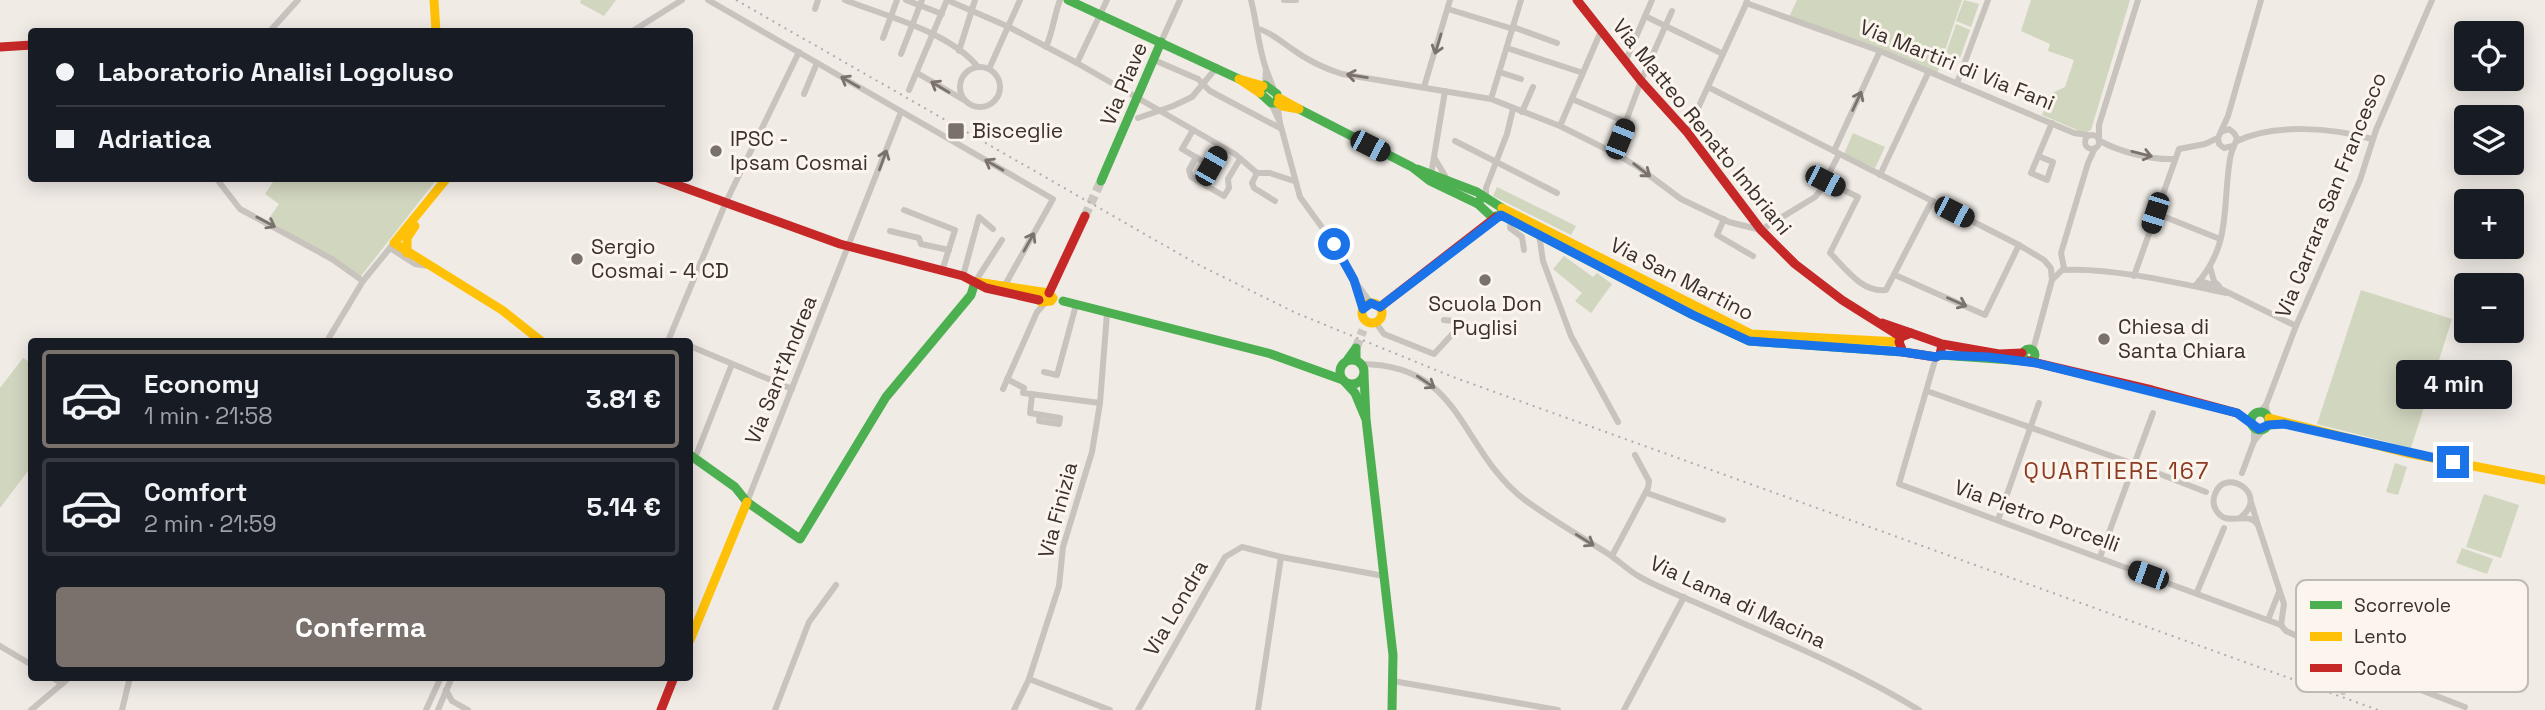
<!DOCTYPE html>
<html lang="it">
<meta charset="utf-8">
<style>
:root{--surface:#171b24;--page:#242831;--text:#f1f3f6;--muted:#9ea1a6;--line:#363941;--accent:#7a716c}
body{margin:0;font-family:"Space Grotesk",sans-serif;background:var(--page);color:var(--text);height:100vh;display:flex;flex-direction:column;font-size:26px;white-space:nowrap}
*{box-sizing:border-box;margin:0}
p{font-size:23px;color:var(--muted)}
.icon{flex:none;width:38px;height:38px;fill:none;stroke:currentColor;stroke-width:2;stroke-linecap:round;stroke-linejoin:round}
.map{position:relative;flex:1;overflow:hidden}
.details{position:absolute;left:28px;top:338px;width:665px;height:343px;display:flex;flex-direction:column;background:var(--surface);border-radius:7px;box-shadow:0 4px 18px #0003}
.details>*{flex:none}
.hud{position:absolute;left:28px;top:28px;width:665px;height:154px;border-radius:7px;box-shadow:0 4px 18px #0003;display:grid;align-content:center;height:154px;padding:0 28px;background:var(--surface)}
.buttons{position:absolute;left:2454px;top:21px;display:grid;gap:14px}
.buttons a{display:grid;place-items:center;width:70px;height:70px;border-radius:7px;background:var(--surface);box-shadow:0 4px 18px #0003;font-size:35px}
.end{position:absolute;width:32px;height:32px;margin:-16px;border:9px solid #1a73e8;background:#fff;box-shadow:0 0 0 4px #fff}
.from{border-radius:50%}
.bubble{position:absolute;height:49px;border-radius:7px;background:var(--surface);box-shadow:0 4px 18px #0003;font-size:23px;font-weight:700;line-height:49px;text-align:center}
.car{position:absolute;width:21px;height:42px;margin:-21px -10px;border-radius:9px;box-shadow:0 0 5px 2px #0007;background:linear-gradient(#222 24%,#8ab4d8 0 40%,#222 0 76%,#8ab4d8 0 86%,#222 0)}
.hud b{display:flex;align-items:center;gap:24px;height:66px;font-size:26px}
.hud b+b{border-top:2px solid var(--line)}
.hud i{width:18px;height:18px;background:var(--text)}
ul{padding:12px 0 0;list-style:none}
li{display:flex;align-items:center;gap:21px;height:98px;margin:0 14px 10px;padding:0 14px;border:4px solid var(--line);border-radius:7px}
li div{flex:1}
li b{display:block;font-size:26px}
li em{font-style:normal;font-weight:700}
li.active{border-color:var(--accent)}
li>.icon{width:63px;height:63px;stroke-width:1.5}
.button{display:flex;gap:14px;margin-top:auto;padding:14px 28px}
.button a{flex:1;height:80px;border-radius:7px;background:var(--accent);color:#fff;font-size:28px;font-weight:700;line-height:80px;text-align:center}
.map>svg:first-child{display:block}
</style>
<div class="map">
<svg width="2545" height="710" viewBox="0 0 2545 710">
<rect width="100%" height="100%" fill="#f0ebe5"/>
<g fill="#d1d6bf">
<polygon points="581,0 616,0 604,16 580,3"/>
<polygon points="1797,0 1962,0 1937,74 1789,17"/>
<polygon points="1964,0 1979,4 1971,27 1956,21"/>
<polygon points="2031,0 2130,0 2091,130 2084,133 2042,115 2050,94 2065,87 2074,60 2048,51 2050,44 2021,31"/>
<polygon points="1956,24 1970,30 1960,58 1946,53"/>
<polygon points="1853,133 1885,147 1875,168 1844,154"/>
<polygon points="275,179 437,179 361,276 268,220 279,204 265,194"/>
<polygon points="1497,187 1576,226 1571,235 1493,196"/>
<polygon points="1564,256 1593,277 1597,273 1612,284 1591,313 1575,301 1582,293 1553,269"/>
<polygon points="2361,290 2452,319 2411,448 2317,424"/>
<polygon points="23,358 31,363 31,467 0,508 0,388"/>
<polygon points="2395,463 2407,467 2398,495 2386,492"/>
<polygon points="2484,494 2519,505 2501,558 2466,547"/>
<polygon points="2462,548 2493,559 2487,574 2456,563"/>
</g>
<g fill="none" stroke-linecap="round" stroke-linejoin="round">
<g stroke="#ccc6c0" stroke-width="9" stroke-dasharray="9 4.5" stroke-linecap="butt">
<polyline points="1085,216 1101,181"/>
<polyline points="1356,348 1363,330"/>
</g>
<g stroke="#c9c3be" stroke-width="6">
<polyline points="708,0 1053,199 1005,285"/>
<path d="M845,0C885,16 950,32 978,67"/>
<polyline points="906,0 942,14"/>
<polyline points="947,0 1009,27 1077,63 1235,154 1257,173 1270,173 1294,181"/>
<path d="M1251,0C1257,23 1258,46 1266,69"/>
<polyline points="1284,0 1296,0"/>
<polyline points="1746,3 1880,51 2074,133 2088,135"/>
<polyline points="815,9 818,0"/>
<polyline points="1448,9 1513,29"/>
<polyline points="1645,16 1723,54"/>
<polyline points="1513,27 1557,43"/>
<path d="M1259,29C1272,33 1280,41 1292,49C1307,60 1323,68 1342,74L1491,99L1560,126L1614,153L1638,167L1681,199L1729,222L1761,230L1815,197L1820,191L1839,154"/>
<polyline points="269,32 298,0"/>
<polyline points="631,32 682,0"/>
<polyline points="883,38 897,0"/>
<polyline points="1161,42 1180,0"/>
<path d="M1046,47C1053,31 1054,16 1060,0"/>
<polyline points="1507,48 1583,73"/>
<polyline points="959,51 975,0"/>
<polyline points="901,54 922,0"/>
<polyline points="1154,60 1198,79 1210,91 1280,128"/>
<polyline points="1626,60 1652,0"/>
<polyline points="1077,63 1107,0"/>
<circle cx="980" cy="87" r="20"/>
<polyline points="989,69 1020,0"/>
<polyline points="1499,72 1521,79"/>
<polyline points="917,73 964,100"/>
<polyline points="1957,83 1988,0"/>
<polyline points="1265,85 1266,69 1274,90"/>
<polyline points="1424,87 1450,0"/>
<polyline points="1708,87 2019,245 2044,260 2050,267"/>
<polyline points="909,90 947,0"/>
<polyline points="804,94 817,63"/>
<polyline points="1491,99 1521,0"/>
<polyline points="1572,99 1626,122"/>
<polyline points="1271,103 1280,123 1277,103"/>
<polyline points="1522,112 1533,87"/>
<polyline points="1138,118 1173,106 1192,97 1217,67"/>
<polyline points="1280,123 1300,197 1334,244 1354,280 1371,303"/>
<polyline points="1560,126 1601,31"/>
<polyline points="1193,130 1182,149 1211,166 1222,147"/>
<polyline points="1687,132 1747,2"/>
<circle cx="2092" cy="142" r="7"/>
<polyline points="2099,138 2099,125 2138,0"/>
<polyline points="1455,141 1557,193"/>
<path d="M2100,141C2120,152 2152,160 2175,159"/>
<path d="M2237,141C2274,123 2333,128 2372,139"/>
<polyline points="2233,146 2224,148 2219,144 2218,138 2228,116 2261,0"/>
<polyline points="1834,151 1880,51"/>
<polyline points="1614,153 1641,81 1672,11"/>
<polyline points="2038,156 2053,162 2047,180 2031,173 2052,123"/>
<polyline points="1196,157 1189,170 1191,177 1224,196 1229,188 1228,179 1240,159"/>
<polyline points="1435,159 1447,179"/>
<polyline points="1257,173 1252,183 1254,188 1275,201"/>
<polyline points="1431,175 1445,91"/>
<polyline points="1880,175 1929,71"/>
<polyline points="216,178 240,209 332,259 363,281"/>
<path d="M1825,181L1858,197L1830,253C1845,268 1862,293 1886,290L1932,201"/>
<polyline points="1486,197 1486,188 1507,134 1513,109"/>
<polyline points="904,210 955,230 942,271"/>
<polyline points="2155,213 2220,239"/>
<polyline points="1724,219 1717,235 1753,256"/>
<polyline points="1511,220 1510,228 1522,237 1524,250"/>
<polyline points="890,231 919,238 921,244 949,250"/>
<polyline points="1539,234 1543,261 1571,336 1618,422"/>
<polyline points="390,248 415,264 429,266"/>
<polyline points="2210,267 2214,281 2219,286"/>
<path d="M2063,270C2109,267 2179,283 2226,293"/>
<polyline points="1895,275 1985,315 2019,245"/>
<polyline points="963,276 979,217 993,229"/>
<polyline points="2134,276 2179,149 2205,144 2218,138"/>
<polyline points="2052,280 2064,268 2061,253 2088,163 2095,148"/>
<polyline points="2199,281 2213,285 2296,326"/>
<polyline points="975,282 1002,240"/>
<polyline points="1356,286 1363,309"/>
<path d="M2195,286C2232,245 2222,208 2230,159C2231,151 2235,145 2237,138L2234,133L2229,129L2221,132"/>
<polyline points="1376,323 1384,334 1434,354 1457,329 1454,321 1444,320"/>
<polyline points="327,341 363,281 394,243"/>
<polyline points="668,341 726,202 799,52"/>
<polyline points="690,346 792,389"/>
<polyline points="2033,350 2052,280 2051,269"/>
<polyline points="1936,357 1899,484 2281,625 2286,631 2350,660 2343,692"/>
<path d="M1362,364C1464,365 1458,449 1525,500C1552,520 1582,537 1610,555C1620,562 1629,571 1640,577C1663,590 1689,599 1713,610C1782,641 1854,670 1919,710"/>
<polyline points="1044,372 1057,375 1076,305"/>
<polyline points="1007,379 1024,388 1023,393 1100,403"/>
<polyline points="1003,389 1037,312 1045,303"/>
<polyline points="1927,391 2134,464 2206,492"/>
<polyline points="1032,394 1030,413 1060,418 1059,424 1039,421 1040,415"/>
<polyline points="2266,405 2296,326 2360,180 2376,130 2432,0"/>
<polyline points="2260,412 2266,405 2267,415"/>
<polyline points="2254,427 2254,441"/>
<polyline points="695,458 732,364"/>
<polyline points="2242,473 2254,441 2264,429"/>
<polyline points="1647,493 1723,520"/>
<polyline points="747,502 901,112"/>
<path d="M2241,517C2270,494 2225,466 2215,494C2213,499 2213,505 2216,510C2227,529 2247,509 2258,525L2251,502"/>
<polyline points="1998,520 2039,403"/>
<polyline points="2258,525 2284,604 2281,625"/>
<polyline points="1612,556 1648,488 1649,481 1635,455"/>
<polyline points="2100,557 2153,413"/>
<polyline points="2197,592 2224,528"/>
<polyline points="2268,620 2279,592"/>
<polyline points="0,646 32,665"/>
<polyline points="2350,660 2367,666 2379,660 2410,673 2418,689 2465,707"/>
<polyline points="52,677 62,684"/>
<polyline points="1029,679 1110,710"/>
<polyline points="1393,681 1558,710"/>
<polyline points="446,690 452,701 468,710"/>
<polyline points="31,710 70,677"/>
<polyline points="122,710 130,677"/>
<polyline points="426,710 441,677"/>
<polyline points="438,710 452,677"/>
<polyline points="775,710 809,622 836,585"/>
<polyline points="1014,710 1029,679 1059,586 1063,547 1092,452 1100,403 1107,313"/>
<polyline points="1138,710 1225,557 1242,547 1281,557 1384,576"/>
<polyline points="1258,710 1281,557"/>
<polyline points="1624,710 1684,597"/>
</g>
<g stroke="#4caf50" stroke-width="9">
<polyline points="1068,0 1239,79"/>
<polygon points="1265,85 1277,94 1278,103 1271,103 1260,93"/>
<polyline points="1299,109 1412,167 1430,181 1478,204"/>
<polyline points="1417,169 1477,192 1502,208 1501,215 1492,217 1478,204 1482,196"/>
<polyline points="1101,181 1161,42"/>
<polyline points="1501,215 1693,315 1749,341 1903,352"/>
<polyline points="1063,301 1271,354 1343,380"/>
<circle cx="2029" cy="355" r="6"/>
<polyline points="1940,355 2026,361"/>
<polyline points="1348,359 1356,348 1356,360"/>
<circle cx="1352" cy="372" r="12"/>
<polyline points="1364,375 1366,419 1393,655 1392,710"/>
<polyline points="1345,382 1355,393 1365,417"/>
<circle cx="2260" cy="421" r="9"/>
<polyline points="690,455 735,487 747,502 800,539 886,397 971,295 975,282"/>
</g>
<g stroke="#ffc107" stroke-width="9">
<polyline points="434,0 436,32"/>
<polyline points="1260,93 1239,79 1263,86"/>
<polyline points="1278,103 1282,106 1299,109 1279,98"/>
<polyline points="447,178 394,243 502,310 541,341"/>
<polyline points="1502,208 1751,334 1899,342"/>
<polyline points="407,253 407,238 415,226"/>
<polyline points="977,282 1049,293 1053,298 1051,301 1041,302 1038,298"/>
<circle cx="1372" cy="313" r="10"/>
<polyline points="2269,418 2407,453 2545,480"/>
<polyline points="690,640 747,502"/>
</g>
<g stroke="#c62828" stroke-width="9">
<polyline points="1577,0 1641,81 1687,132 1761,230 1795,264 1842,300 1901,337"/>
<polyline points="0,47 32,45"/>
<polyline points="658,178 840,244 963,276 986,288 1039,300"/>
<polyline points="1049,293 1085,216"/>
<polyline points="1380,307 1496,217"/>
<polyline points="1882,323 1911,333"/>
<polyline points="1942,344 1940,355 1936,357 1903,352 1899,342 1901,337 1911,333 1942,344 1999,354 2022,353"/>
<polyline points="2028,361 2152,390 2237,413"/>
<polyline points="661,710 674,677"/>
</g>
<polyline stroke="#b1aca8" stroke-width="2" stroke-dasharray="2 5" stroke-linecap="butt" points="736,0 1197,264 1296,313 1453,377 2378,710"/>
</g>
<defs><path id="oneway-shaft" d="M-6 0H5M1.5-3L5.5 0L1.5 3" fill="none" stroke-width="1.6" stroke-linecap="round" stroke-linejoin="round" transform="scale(1.75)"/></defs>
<g stroke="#7b726d">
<use href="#oneway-shaft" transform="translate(1438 44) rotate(107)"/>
<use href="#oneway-shaft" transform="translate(1357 76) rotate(-171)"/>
<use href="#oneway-shaft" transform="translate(850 82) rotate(-150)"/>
<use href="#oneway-shaft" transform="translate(940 87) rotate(-149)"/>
<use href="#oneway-shaft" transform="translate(1857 101) rotate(-65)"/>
<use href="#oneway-shaft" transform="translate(2142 154) rotate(14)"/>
<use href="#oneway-shaft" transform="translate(883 160) rotate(-70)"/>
<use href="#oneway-shaft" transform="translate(994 165) rotate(-150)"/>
<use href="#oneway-shaft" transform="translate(1642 170) rotate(37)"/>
<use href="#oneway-shaft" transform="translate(266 222) rotate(28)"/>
<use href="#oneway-shaft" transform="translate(1029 242) rotate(-61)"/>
<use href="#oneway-shaft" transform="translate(1957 302) rotate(24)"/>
<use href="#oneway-shaft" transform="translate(1426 382) rotate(34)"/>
<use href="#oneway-shaft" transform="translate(1585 540) rotate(32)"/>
</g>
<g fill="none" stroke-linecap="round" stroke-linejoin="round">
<polyline stroke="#1a73e8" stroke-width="9" points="1334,244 1354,280 1363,309 1371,303 1380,307 1501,215 1693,315 1749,341 1903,352 1936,357 1940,355 1988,357 2036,363 2237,413 2259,429 2268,425 2284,424 2453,462"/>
</g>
<g fill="#7a716c" stroke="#fbf5ee" stroke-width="2.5">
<rect x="947" y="122" width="18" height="18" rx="3.5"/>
<circle cx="716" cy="151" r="7"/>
<circle cx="577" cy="259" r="7"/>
<circle cx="1485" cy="280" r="7"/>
<circle cx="2104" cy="339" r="7"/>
</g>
<g text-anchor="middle" stroke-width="6" stroke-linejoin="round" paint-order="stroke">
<g font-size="21" fill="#3b302b" stroke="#fbf5ee">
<text transform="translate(1957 65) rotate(22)" y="7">Via Martiri di Via Fani</text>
<text transform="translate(1124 84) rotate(-67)" y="7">Via Piave</text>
<text transform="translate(1702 127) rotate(51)" y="7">Via Matteo Renato Imbriani</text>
<text transform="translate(2331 195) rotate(-68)" y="7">Via Carrara San Francesco</text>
<text transform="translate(1682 279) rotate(27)" y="7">Via San Martino</text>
<text transform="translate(781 370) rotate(-68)" y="7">Via Sant'Andrea</text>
<text transform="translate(1058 510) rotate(-75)" y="7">Via Finizia</text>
<text transform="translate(2037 516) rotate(20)" y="7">Via Pietro Porcelli</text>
<text transform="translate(1738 602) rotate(25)" y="7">Via Lama di Macina</text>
<text transform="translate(1176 608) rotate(-60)" y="7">Via Londra</text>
</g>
<g font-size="21" fill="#3b302b" stroke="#fbf5ee" text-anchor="start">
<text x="972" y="138">Bisceglie</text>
<text x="730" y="146">IPSC -<tspan x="730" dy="24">Ipsam Cosmai</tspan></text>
<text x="591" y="254">Sergio<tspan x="591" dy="24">Cosmai - 4 CD</tspan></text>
<text x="1485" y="311" text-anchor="middle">Scuola Don<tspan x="1485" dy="24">Puglisi</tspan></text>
<text x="2118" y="334">Chiesa di<tspan x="2118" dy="24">Santa Chiara</tspan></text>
</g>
<g font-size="23" letter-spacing="2" fill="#8c3b22" stroke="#fbf5ee">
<text x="2117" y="479">QUARTIERE 167</text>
</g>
</g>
<rect x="2296" y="580" width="232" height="112" rx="10" fill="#fbf5ee" stroke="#c1bab4" stroke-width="2"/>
<rect x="2310" y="601" width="32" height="8" fill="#4caf50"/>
<rect x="2310" y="632" width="32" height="9" fill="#ffc107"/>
<rect x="2310" y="664" width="32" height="8" fill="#c62828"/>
<g font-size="19" fill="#3b302b">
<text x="2354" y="612">Scorrevole</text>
<text x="2354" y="643">Lento</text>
<text x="2354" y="675">Coda</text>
</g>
</svg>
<div class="buttons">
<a><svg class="icon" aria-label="locate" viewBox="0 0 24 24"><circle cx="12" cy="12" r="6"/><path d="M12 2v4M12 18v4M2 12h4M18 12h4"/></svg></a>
<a><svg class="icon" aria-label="layers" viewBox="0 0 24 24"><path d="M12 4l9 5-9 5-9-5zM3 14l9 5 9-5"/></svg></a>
<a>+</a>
<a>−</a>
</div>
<i class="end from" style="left:1334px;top:244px"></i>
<i class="end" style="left:2453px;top:462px"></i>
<div class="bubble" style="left:2396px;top:360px;width:116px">4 min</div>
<i class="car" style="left:1620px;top:139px;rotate:22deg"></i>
<i class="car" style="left:1370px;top:146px;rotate:117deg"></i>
<i class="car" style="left:1211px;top:166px;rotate:30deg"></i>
<i class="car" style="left:1825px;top:181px;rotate:117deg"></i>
<i class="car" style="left:1954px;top:212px;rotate:117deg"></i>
<i class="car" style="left:2155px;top:213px;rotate:198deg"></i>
<i class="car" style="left:2148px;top:575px;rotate:290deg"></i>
<div class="hud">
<b><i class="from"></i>Laboratorio Analisi Logoluso</b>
<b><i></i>Adriatica</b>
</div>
<section class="details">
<ul>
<li class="active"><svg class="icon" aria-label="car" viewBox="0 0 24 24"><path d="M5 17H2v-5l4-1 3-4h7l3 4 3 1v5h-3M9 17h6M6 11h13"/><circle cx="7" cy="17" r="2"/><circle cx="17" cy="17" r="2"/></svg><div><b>Economy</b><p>1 min · 21:58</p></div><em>3.81 €</em></li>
<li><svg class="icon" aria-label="car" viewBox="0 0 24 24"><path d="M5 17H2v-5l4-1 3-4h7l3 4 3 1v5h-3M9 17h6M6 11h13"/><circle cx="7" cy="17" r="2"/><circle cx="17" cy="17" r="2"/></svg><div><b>Comfort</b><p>2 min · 21:59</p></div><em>5.14 €</em></li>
</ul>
<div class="button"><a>Conferma</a></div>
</section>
</div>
